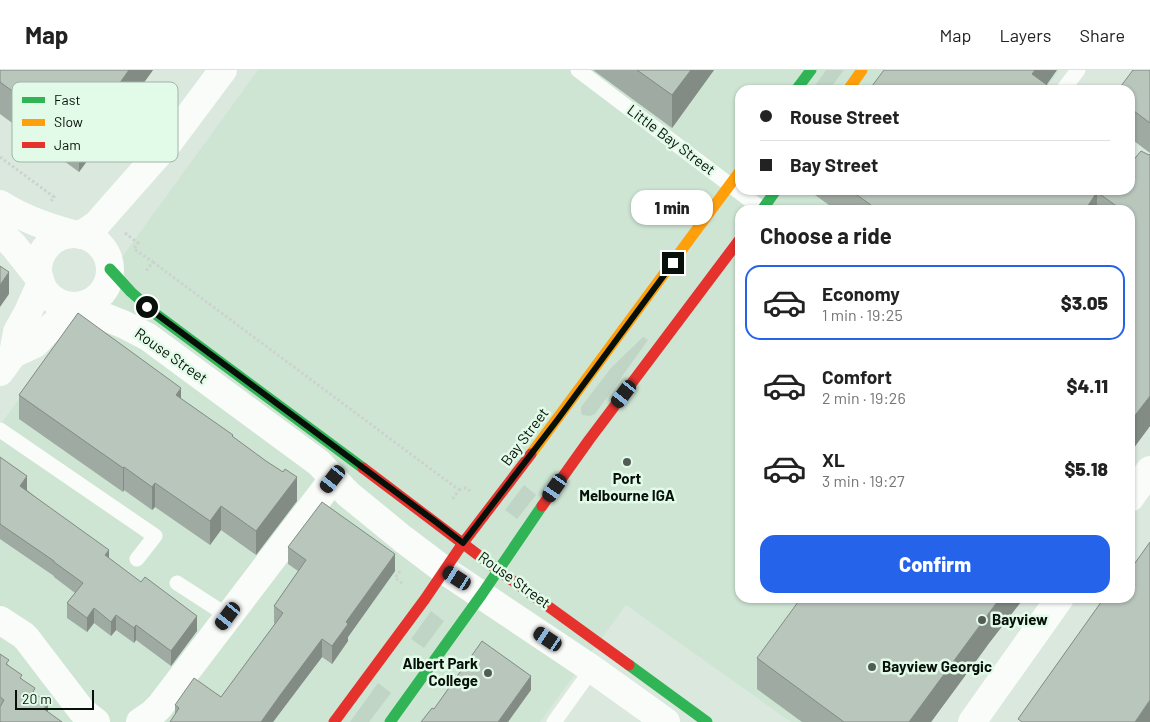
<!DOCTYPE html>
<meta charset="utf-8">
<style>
:root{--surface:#fff;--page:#f2f2f2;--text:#222;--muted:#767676;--line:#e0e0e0;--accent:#2563eb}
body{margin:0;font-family:Barlow,sans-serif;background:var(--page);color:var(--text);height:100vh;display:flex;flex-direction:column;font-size:19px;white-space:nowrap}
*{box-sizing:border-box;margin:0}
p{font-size:16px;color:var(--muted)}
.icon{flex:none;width:28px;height:28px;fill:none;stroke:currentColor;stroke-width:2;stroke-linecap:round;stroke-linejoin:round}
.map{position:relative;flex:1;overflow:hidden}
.details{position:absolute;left:735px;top:135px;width:400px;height:398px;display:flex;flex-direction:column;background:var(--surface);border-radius:15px;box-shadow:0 1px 4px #0004}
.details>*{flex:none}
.top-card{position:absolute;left:735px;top:15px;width:400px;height:110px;border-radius:15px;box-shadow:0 1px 4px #0004;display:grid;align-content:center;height:110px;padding:0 25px;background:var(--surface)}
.scale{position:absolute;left:15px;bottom:12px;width:79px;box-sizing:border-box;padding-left:5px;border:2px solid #08100a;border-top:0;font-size:14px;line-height:18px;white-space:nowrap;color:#08100a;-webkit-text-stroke:4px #e2fbe8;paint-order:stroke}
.end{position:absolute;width:22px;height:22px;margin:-11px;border:6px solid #08100a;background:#fff;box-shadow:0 0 0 2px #fff}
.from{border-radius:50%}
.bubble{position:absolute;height:35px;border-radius:15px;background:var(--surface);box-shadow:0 1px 4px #0004;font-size:16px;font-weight:800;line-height:35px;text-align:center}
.car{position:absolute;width:15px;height:30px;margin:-15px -8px;border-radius:6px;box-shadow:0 0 4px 1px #0007;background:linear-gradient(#222 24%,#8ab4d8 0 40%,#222 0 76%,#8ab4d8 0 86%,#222 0)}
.top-card b{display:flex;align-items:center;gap:18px;height:48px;font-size:19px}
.top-card b+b{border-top:1px solid var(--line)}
.top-card i{width:12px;height:12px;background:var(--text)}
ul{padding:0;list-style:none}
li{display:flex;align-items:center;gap:15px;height:75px;margin:0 10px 8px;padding:0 15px;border:2px solid transparent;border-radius:15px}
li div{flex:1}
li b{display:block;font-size:19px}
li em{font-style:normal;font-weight:800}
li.active{border-color:var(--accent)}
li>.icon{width:45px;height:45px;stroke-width:1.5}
h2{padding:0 25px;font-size:22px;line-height:60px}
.cta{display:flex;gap:10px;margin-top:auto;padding:10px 25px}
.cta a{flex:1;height:58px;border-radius:15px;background:var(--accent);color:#fff;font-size:20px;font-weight:800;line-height:58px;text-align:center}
header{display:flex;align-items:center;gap:30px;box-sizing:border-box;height:70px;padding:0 25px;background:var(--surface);border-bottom:1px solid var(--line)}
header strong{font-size:24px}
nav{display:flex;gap:28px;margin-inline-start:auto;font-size:18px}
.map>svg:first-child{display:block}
</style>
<header>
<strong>Map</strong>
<nav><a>Map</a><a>Layers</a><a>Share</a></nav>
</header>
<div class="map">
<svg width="1150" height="652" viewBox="0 0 1150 652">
<rect width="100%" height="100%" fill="#dbe8de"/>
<polygon fill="#cee5d4" points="258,0 1059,0 1045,20 740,20 740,120 1130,120 1130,140 740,140 740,528 1021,528 930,652 791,652 626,535 540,652 0,652 0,355"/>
<g fill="#c1d5c6">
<polygon points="826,0 844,0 829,20 812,20"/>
<polygon points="643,267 648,270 595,344 590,346 582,345 581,342 581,337 611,298"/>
<polygon points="524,415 536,425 517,449 505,440"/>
<polygon points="431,541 444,551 424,578 411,569"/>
<polygon points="378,613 391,623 369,652 350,652"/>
</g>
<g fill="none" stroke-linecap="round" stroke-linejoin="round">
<g stroke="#cdd2cf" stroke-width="3" stroke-dasharray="2.5 2.5" stroke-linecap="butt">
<polyline points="0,87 54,127 51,131"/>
<polyline points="125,163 138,173 134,179 153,192 146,201"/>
<polyline points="153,192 459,420 451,431"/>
<polyline points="459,420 466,418 470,421"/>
<polyline points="400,501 395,508 403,514"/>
</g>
<g stroke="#fafcfa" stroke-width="15">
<polyline points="578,0 763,140"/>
<polyline points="1063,20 1078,0"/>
<polyline points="0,360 155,466 137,489"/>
<polyline points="177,513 228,546"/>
<polyline points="554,652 592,599"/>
</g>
<g stroke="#fafcfa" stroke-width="28">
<path d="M0,134C23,149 47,157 73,164"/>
<polyline points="0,162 14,176 40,209"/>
<circle cx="74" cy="200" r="36"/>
<polyline points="81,165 97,154 103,147 170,71 223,0"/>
<polyline points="78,236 125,255 148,267 319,393 348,424 403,469 444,500 592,599 666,652"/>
<polyline points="13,284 35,274 50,258 74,236"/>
<polyline points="0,302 13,284 17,262 28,242 41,213"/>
<polyline points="1130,428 1150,400"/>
<polyline points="0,550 23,565 27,569 82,641 96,652"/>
<polyline points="140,652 152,644 160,636 333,409"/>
<polyline points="972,652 1060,528"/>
</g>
<g stroke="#30b455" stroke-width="11">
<polyline points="796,20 811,0"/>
<polyline points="762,140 776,120"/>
<polyline points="110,199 131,222 157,245 363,398"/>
<polyline points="629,595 707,652"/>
<polyline points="390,652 482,524 542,436"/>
</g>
<g stroke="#ff9f0a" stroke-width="11">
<polyline points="848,20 862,0"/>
<polyline points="531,384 740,101"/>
</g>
<g stroke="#e5322d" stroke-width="11">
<polyline points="363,398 498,500 629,595"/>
<polyline points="542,436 589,370 740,169"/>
<polyline points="334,652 425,529 463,473 531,384"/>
</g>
</g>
<g fill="#9faaa2">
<polygon points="0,0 153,0 79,102 0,44"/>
<polygon points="593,0 714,0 672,58"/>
<polygon points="1150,0 1150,83 1130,68 1130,20"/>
<polygon points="1150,84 1150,356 1130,383 1130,140 836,140 815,125 815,120 1130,120 1131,93"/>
<polygon points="19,325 181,329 233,367 297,431 256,485 221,460 210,475 155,437 152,440 124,420 123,422 19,349"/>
<polygon points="0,387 27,420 197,561 171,596 136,570 134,573 116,560 111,566 94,553 87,562 67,548 67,533 75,523 54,507 54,506 0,469"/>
<polygon points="288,477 395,501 348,567 348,571 332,594 322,587 273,652 170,652 175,645 175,635 221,627 275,554 274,553 274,536 298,501 288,494"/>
<polygon points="987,576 931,652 802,652 757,619 757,588"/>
<polygon points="0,584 9,596 35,623 48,642 0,652"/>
</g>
<g fill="#828b84">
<polygon points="129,0 153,0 79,102 79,70"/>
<polygon points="691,0 714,0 672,58 672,25"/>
<polygon points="1035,0 1057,0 1043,20 1032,4"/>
<polygon points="1097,122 1097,140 1085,140"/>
<polygon points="9,202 9,224 0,237 0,215"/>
<polygon points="181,318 181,341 176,325"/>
<polygon points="1150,326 1150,356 1130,383 1130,352"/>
<polygon points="124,397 124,420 123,422 123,398"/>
<polygon points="27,406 27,421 20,416"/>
<polygon points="297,407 297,431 256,485 256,461"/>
<polygon points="155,413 155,437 152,440 152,417"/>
<polygon points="221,436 221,460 210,475 210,451"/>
<polygon points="109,480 109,494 105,485"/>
<polygon points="395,484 395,501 348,567 348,571 332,594 332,576 346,552"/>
<polygon points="1000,528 1024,528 987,576 931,652 909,652"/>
<polygon points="94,538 94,553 87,562 87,548"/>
<polygon points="116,545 116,560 111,566 111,552"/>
<polygon points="197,546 197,561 171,596 171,581"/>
<polygon points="136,555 136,570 134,573 134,558"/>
<polygon points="322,569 322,587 273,652 261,652 281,624"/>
<polygon points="531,606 531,620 508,652 498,652"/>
<polygon points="1150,630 1150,652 1135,652"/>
<polygon points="48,633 48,652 44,639"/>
</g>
<g fill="#b9c6bc" stroke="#828b84">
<polygon points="0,0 129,0 79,70 0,12"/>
<polygon points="637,0 691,0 672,25"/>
<polygon points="884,0 1035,0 1032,4 1054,20 869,20"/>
<polygon points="1133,0 1150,0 1150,53 1130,38 1130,20 1118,20"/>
<polygon points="1141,81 1149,85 1150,84 1150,326 1130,352 1130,151 1132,148 1130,146 1130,140 1122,140 1097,122 1085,140 867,140 871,135 850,120 1130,120 1130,92 1131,93"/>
<polygon points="0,196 9,202 0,215"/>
<polygon points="78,243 181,318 176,325 233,365 232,366 266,391 283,402 285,399 297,407 256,461 221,436 210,451 155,413 152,417 124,397 123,398 19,325"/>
<polygon points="0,387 27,406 20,416 109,480 105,485 141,512 145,507 197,546 171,581 136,555 134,558 116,545 111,552 94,538 87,548 67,533 83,513 54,492 54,491 0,454"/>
<polygon points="322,432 395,484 346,552 348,554 332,576 322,569 281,624 261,652 170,652 179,638 175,635 194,608 221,627 283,543 274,536 306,490 288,477"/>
<polygon points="1150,472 1150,630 1135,652 1022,652 1018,649 1104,528 1130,528 1130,500"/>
<polygon points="801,528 1000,528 909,652 844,652 757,588"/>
<polygon points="482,571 531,606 498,652 421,652 432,638 434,639"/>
<polygon points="0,584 9,590 6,594 22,605 20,608 35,618 33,622 48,633 44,639 62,652 0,652 0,637 4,630 0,627"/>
</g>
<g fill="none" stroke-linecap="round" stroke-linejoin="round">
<polyline stroke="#08100a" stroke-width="6" points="147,237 436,452 463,473 558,349 673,193"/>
</g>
<g fill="#525c54" stroke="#e2fbe8" stroke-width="2">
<circle cx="627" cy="392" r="5"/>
<circle cx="982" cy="550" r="5"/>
<circle cx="872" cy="597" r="5"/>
<circle cx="488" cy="603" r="5"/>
</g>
<g text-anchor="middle" stroke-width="5" stroke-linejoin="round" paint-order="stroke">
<g font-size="15" fill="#08100a" stroke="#e2fbe8">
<text transform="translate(671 70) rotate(37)" y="5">Little Bay Street</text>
<text transform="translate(171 286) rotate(35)" y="5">Rouse Street</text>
<text transform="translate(525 367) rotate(-53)" y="5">Bay Street</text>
<text transform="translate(514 510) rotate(36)" y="5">Rouse Street</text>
</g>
<g font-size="15" font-weight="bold" fill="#08100a" stroke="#e2fbe8" text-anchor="start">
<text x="627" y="414" text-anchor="middle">Port<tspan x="627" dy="17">Melbourne IGA</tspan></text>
<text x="992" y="555">Bayview</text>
<text x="478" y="599" text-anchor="end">Albert Park<tspan x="478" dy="17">College</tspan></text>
<text x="882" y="602">Bayview Georgic</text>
</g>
</g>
<rect x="12" y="12" width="166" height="80" rx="8" fill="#e2fbe8" stroke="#a1b4a5" stroke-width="1"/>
<rect x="22" y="27" width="23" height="6" fill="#30b455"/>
<rect x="22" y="49" width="23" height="7" fill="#ff9f0a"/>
<rect x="22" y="72" width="23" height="6" fill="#e5322d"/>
<g font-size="14" fill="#08100a">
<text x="54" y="35">Fast</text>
<text x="54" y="57">Slow</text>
<text x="54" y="80">Jam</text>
</g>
</svg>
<div class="scale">20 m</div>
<i class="end from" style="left:147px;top:237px"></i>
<i class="end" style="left:673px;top:193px"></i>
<div class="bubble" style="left:631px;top:120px;width:82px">1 min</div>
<i class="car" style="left:624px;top:324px;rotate:217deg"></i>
<i class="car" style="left:333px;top:409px;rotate:218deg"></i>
<i class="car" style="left:555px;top:418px;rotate:215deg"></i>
<i class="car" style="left:457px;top:508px;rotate:303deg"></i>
<i class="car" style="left:228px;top:546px;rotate:217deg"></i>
<i class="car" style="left:548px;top:569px;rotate:304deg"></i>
<div class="top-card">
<b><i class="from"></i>Rouse Street</b>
<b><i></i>Bay Street</b>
</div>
<section class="details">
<h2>Choose a ride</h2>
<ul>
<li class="active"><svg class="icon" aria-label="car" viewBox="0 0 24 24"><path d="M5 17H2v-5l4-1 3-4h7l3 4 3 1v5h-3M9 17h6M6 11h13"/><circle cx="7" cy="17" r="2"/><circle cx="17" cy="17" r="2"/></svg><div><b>Economy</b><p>1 min · 19:25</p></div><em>$3.05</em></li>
<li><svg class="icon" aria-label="car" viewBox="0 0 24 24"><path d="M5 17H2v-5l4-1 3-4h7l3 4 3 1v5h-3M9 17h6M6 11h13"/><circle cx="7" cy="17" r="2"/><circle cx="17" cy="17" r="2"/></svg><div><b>Comfort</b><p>2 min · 19:26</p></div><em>$4.11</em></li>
<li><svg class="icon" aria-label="car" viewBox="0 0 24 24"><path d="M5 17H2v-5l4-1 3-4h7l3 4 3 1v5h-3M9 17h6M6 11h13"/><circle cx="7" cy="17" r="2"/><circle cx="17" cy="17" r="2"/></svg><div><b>XL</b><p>3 min · 19:27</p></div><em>$5.18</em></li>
</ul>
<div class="cta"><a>Confirm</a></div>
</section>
</div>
